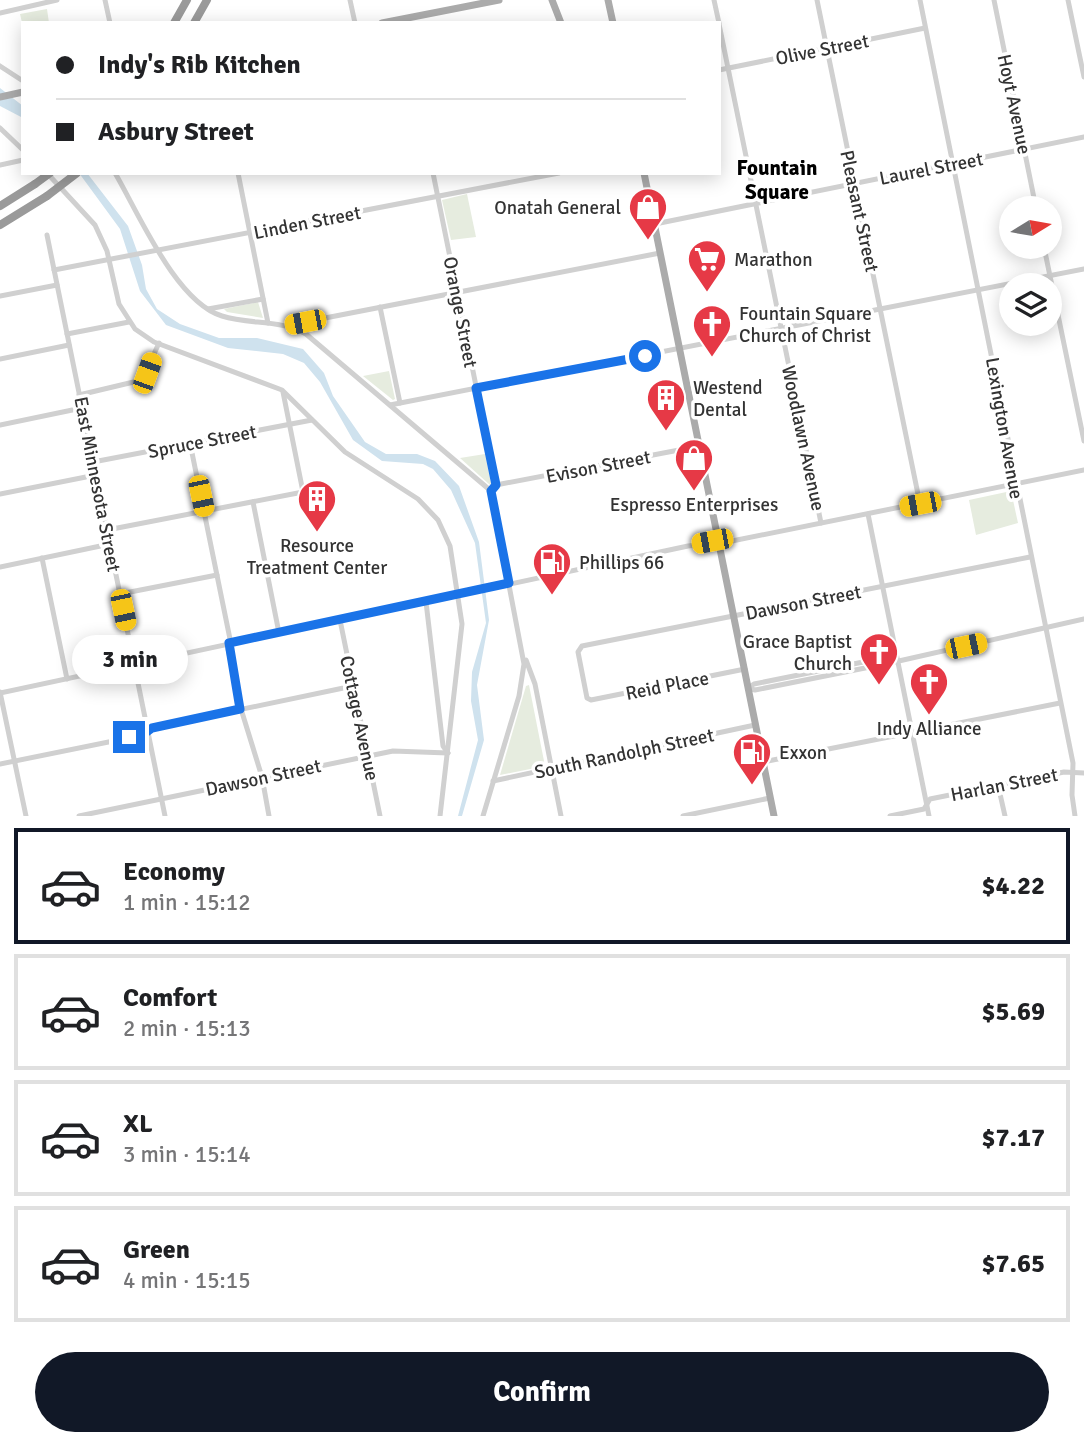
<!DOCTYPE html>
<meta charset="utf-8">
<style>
:root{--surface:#fff;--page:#f6f6f6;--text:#202124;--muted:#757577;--line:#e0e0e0;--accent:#111827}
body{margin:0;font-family:Signika,sans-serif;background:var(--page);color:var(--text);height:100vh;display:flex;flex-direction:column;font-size:26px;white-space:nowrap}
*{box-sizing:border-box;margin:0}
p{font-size:23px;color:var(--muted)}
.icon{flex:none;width:38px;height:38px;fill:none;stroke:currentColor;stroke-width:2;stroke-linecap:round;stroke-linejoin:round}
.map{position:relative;height:816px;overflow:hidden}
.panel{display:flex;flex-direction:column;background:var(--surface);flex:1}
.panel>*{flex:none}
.top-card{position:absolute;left:21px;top:21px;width:700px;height:154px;border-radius:0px;box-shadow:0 4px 18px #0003;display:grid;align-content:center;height:154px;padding:0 35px;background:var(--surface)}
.needle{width:46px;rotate:79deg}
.tools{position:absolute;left:999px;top:196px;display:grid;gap:14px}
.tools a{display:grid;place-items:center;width:63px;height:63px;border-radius:50%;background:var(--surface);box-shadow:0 4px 18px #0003;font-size:35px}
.end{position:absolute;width:32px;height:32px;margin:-16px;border:9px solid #1a73e8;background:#fff;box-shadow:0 0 0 4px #fff}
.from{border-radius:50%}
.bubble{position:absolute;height:49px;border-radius:24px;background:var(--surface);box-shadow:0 4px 18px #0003;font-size:23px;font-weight:700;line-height:49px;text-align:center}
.car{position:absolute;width:21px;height:42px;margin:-21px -10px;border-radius:9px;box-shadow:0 0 5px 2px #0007;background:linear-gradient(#f5c518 24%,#345 0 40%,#f5c518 0 76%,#345 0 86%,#f5c518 0)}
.top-card b{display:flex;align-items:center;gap:24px;height:66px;font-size:26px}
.top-card b+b{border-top:2px solid var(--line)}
.top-card i{width:18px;height:18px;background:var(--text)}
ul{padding:12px 0 0;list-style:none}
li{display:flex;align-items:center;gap:21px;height:116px;margin:0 14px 10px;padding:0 21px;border:4px solid var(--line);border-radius:0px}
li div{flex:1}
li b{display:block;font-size:26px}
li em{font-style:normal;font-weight:700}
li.selected{border-color:var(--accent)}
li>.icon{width:63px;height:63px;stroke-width:1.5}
.primary-button{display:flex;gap:14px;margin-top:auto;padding:14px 35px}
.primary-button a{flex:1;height:80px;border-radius:42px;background:var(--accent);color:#fff;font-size:28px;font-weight:700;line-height:80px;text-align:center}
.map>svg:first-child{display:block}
</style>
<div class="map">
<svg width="1084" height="816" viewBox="0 0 1084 816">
<rect width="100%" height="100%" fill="#fff"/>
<g fill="#e6ecdf">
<polygon points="47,9 49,23 23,23 23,27 20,14"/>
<polygon points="467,194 476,237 451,240 442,200"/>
<polygon points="258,302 263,318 227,312 224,309"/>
<polygon points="389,371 395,399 393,400 363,376"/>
<polygon points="485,454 491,483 490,485 460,458"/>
<polygon points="1011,491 1018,523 976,535 969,500"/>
<polygon points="529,685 545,766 500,775 526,686"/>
</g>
<g fill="#cfe2ee">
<polygon points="0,88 23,106 23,118 0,106"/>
<polygon points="79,173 87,173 128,226 142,265 146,289 157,309 180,324 219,338 257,338 303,349 324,373 333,396 365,442 386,454 417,454 435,461 459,486 479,542 489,620 477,685 484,740 462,816 458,816 478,740 471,701 472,672 486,623 475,543 451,490 433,469 423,464 382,461 353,440 320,382 304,363 283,354 228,348 166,325 140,291 120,229"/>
</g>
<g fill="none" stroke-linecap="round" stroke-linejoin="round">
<g stroke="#d0d0d0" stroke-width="5">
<polyline points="105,0 110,23"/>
<polyline points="350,0 355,23"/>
<polyline points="714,0 719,23"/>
<polyline points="817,0 920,504"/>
<polyline points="920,0 1073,763 1072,795 1075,816"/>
<polyline points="994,0 1036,208"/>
<polyline points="1068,0 1084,77"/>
<polyline points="0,13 57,0"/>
<polyline points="719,24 821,523"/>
<polyline points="0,66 23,81"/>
<polyline points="719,70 925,28"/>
<polyline points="0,128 23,150"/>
<polyline points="0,165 23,160"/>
<polyline points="47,173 95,225 107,251 119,304 135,329 154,342 282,390 345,452 418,499 438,520 450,546 462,624 440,816"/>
<path d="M115,173C139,214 176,302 222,316C250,325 280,319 306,334L491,491L524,664L519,696L483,816"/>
<polyline points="238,173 268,323"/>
<polyline points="433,173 496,485 491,491"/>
<polyline points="655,224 1084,137"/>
<polyline points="47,235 165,816"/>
<polyline points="1044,247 1084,441"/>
<polyline points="54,270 559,173"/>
<polyline points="0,296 57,285"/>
<polyline points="380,307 400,403"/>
<polyline points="208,309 263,299"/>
<polyline points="289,325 660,253"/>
<polyline points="67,334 129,322"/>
<polyline points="0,359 69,345"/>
<polyline points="79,395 142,380 159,343"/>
<polyline points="390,405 1084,269"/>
<polyline points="0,425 82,408"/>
<polyline points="190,443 230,639 228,649 241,709 262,777 269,816"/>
<polyline points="93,462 312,420"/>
<polyline points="496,485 700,446"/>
<polyline points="0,494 96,475"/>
<polyline points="253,502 279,633"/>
<polyline points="868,514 929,816"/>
<polyline points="107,530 303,492 283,392"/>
<polyline points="42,558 67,679"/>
<polyline points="0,567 110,544"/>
<polyline points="120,594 217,575"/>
<polyline points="426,602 443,746 448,753"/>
<polyline points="340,620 380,816"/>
<polyline points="526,660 535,684 561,816"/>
<polyline points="745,669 591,700 587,698 578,652 582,646 1030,557"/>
<polyline points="748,688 755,690 890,663 1084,619"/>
<polyline points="748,688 754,684 888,657 897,660"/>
<polyline points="0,692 26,816"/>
<polyline points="0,693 688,546 727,542 1084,470"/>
<polyline points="763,762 1060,703"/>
<polyline points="0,764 143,735 152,728 353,686"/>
<polyline points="493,781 755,725"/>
<polyline points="998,785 1005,816"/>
<polyline points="79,816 393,751 448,753"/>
<polyline points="683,816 770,798"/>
<polyline points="890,816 924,809 930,799 1064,772 1084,773"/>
</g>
<g stroke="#ababab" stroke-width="7">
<polyline points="552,0 561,23"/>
<polyline points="608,0 613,23"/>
<polyline points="382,23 499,0"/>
<polyline points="0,97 23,92"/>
<polyline points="644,173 774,816"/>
</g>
<g stroke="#9a9a9a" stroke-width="8">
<polyline points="174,23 187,0"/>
<polyline points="194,23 207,0"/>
<polyline points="0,206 35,184"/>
<polyline points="0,225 47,196"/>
</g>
<g stroke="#9a9a9a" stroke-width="8">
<polyline points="35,184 50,173"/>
<polyline points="47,196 77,173"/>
</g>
</g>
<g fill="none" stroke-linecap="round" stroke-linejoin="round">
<polyline stroke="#1a73e8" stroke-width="9" points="129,737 144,734 152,728 240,709 229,643 509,583 491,491 496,485 476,388 645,356"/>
</g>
<defs>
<g id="shop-pin" transform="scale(2.0125)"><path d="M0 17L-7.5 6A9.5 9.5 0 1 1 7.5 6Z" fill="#e63946" stroke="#fff"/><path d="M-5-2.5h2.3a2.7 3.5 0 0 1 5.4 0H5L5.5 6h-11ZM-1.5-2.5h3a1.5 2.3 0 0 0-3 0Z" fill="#fff"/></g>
<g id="supermarket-pin" transform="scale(2.0125)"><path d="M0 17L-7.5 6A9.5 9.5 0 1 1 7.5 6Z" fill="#e63946" stroke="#fff"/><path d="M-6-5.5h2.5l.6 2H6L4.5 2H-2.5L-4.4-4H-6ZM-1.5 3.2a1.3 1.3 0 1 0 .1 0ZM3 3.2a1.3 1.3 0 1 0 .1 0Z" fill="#fff"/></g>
<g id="church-pin" transform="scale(2.0125)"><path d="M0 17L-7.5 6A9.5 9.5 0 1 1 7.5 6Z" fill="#e63946" stroke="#fff"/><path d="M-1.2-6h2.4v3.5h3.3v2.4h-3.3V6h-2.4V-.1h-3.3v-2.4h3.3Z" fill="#fff"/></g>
<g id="building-pin" transform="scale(2.0125)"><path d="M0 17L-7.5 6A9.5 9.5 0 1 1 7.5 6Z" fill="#e63946" stroke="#fff"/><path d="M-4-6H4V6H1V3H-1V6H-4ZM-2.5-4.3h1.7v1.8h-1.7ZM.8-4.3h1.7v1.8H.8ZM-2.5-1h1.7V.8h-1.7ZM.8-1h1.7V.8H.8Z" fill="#fff"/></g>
<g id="fuel-pin" transform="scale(2.0125)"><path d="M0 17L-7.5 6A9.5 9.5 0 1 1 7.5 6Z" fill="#e63946" stroke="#fff"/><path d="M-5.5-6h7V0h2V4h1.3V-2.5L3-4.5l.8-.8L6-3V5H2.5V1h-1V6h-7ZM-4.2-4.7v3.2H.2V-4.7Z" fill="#fff"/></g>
</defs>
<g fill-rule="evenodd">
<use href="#shop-pin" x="648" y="207"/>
<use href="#supermarket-pin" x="707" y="259"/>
<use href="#church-pin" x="712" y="324"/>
<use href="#building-pin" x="666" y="398"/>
<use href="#shop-pin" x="694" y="458"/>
<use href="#building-pin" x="317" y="499"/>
<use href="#fuel-pin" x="552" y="562"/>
<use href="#church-pin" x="879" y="652"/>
<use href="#church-pin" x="929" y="682"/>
<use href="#fuel-pin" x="752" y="752"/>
</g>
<g text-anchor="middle" stroke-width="7" stroke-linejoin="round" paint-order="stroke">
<g font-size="19" fill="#333" stroke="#fff">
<text transform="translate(822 49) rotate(-11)" y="7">Olive Street</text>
<text transform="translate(1015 104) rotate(78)" y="7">Hoyt Avenue</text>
<text transform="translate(931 168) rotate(-11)" y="7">Laurel Street</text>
<text transform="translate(860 211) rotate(78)" y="7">Pleasant Street</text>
<text transform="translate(307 222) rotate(-11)" y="7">Linden Street</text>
<text transform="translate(461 312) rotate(79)" y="7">Orange Street</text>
<text transform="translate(1005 428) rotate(80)" y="7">Lexington Avenue</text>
<text transform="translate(804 438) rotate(78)" y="7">Woodlawn Avenue</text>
<text transform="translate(202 441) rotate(-11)" y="7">Spruce Street</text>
<text transform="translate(598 466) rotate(-11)" y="7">Evison Street</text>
<text transform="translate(98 484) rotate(79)" y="7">East Minnesota Street</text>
<text transform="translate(803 602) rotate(-11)" y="7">Dawson Street</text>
<text transform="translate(667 685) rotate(-11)" y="7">Reid Place</text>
<text transform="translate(360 718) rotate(78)" y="7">Cottage Avenue</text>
<text transform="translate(624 753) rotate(-12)" y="7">South Randolph Street</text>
<text transform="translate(263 777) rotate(-12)" y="7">Dawson Street</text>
<text transform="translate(1004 784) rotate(-11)" y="7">Harlan Street</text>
</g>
<g font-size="19" fill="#333" stroke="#fff" text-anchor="start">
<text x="621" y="214" text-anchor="end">Onatah General</text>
<text x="734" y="266">Marathon</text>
<text x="739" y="320">Fountain Square<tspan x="739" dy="22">Church of Christ</tspan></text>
<text x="693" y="394">Westend<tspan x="693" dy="22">Dental</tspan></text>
<text x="694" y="511" text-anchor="middle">Espresso Enterprises</text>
<text x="317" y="552" text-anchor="middle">Resource<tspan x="317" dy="22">Treatment Center</tspan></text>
<text x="579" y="569">Phillips 66</text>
<text x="852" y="648" text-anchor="end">Grace Baptist<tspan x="852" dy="22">Church</tspan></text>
<text x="929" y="735" text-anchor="middle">Indy Alliance</text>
<text x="779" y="759">Exxon</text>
</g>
<g font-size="21" font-weight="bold" fill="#000" stroke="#fff">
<text x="777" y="175">Fountain<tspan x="777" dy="24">Square</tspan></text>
</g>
</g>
</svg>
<div class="tools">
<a><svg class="needle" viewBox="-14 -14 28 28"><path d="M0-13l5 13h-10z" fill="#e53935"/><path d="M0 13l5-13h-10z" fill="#757577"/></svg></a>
<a><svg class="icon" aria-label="layers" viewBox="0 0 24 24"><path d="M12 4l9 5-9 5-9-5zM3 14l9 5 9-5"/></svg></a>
</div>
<i class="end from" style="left:645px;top:356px"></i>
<i class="end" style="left:129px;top:737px"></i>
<div class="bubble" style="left:72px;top:635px;width:116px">3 min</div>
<i class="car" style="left:305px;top:322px;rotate:259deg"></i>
<i class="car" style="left:147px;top:373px;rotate:20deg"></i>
<i class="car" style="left:201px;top:496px;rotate:168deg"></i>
<i class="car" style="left:920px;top:504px;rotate:259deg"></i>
<i class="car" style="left:712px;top:541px;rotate:259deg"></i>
<i class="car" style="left:123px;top:610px;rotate:168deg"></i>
<i class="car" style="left:966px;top:646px;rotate:78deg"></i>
<div class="top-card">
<b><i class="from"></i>Indy's Rib Kitchen</b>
<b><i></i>Asbury Street</b>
</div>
</div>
<section class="panel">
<ul>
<li class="selected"><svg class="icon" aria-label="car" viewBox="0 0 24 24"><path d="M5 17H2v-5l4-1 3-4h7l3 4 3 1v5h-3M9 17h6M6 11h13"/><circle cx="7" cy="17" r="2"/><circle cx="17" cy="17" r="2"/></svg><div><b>Economy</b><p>1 min · 15:12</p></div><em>$4.22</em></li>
<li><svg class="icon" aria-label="car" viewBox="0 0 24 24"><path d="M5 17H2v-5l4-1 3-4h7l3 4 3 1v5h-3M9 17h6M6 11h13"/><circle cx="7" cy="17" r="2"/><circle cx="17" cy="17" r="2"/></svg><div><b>Comfort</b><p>2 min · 15:13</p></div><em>$5.69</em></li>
<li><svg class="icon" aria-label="car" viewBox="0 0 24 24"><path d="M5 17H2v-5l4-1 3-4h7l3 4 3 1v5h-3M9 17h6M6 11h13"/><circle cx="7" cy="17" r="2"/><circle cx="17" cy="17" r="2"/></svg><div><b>XL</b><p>3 min · 15:14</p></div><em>$7.17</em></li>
<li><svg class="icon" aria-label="car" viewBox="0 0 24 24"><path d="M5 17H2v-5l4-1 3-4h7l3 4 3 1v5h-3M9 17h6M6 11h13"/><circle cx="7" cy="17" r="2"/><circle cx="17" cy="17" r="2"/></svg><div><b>Green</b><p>4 min · 15:15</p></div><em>$7.65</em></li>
</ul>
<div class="primary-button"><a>Confirm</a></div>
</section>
